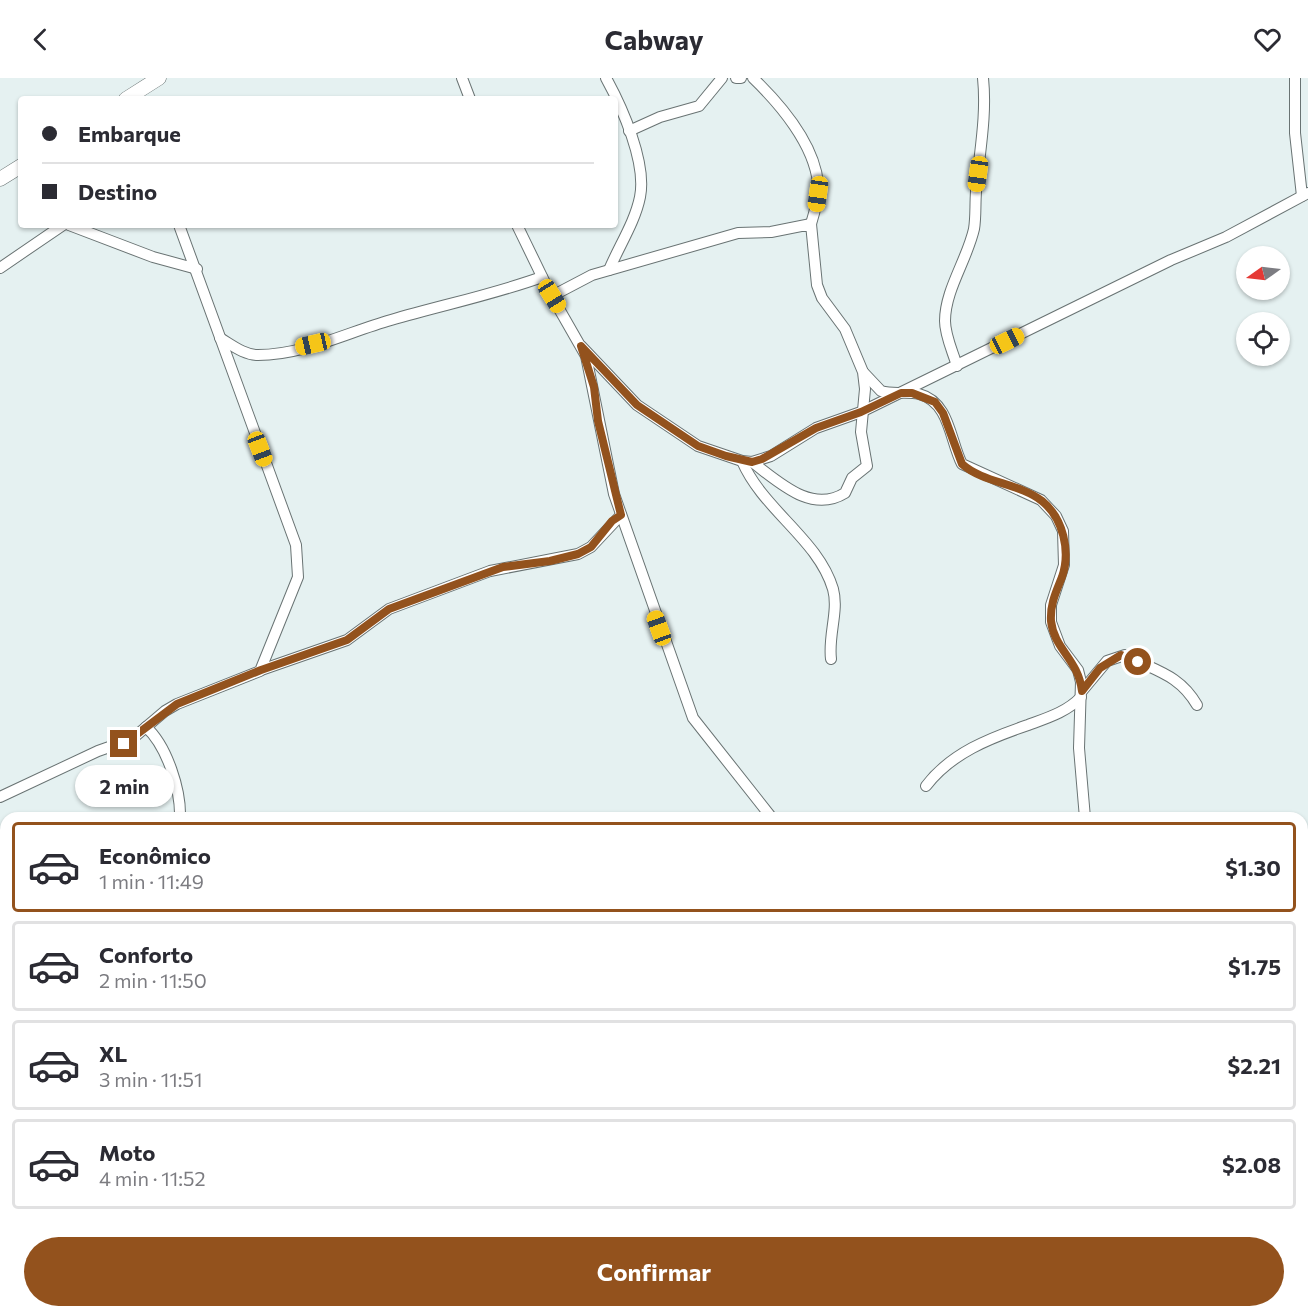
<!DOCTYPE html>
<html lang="pt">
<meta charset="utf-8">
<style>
:root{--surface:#fff;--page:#f7f7f7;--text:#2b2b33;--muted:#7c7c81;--line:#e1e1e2;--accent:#93521d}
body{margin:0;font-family:Commissioner,sans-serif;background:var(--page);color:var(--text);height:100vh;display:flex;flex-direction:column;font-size:22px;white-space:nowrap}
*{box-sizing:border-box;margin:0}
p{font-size:20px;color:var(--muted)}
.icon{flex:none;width:33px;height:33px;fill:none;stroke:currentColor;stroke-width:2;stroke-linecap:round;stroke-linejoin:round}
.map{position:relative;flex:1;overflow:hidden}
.sheet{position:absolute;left:0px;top:734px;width:1308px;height:506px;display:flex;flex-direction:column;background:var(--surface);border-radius:18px 18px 0 0;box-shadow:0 2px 4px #0004}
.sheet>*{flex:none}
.top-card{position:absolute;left:18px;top:18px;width:600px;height:132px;border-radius:6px;box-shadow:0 2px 4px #0004;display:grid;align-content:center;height:132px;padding:0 24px;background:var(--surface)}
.needle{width:39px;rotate:256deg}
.controls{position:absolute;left:1236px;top:168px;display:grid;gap:12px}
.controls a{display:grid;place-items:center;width:54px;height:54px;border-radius:50%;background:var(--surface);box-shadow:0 2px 4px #0004;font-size:30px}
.end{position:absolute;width:27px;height:27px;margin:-14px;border:8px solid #93521d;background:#fff;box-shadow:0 0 0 3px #fff}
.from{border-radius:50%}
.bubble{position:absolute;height:42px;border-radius:21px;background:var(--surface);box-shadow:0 2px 4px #0004;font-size:20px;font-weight:700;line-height:42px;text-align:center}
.car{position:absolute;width:18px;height:36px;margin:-18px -9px;border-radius:8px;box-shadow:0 0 4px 2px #0007;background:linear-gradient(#f5c518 24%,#345 0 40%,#f5c518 0 76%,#345 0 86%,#f5c518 0)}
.top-card b{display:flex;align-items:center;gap:21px;height:57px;font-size:22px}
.top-card b+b{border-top:2px solid var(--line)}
.top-card i{width:15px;height:15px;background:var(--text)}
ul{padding:10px 0 0;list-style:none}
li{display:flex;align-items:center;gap:18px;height:90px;margin:0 12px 9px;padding:0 12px;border:3px solid var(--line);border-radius:6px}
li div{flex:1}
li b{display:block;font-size:22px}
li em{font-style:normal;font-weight:700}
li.current{border-color:var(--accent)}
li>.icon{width:54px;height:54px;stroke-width:1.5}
.cta{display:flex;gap:12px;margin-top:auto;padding:12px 24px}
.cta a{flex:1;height:69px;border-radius:36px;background:var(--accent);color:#fff;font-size:24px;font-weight:700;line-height:69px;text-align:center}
header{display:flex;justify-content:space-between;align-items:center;height:78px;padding:0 24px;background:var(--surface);font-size:27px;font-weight:700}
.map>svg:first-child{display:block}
</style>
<header><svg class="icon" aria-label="back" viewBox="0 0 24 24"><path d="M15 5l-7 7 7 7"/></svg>Cabway<svg class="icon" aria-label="heart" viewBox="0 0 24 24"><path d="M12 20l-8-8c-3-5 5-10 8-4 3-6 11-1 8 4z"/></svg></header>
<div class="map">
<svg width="1308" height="1238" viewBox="0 0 1308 1238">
<rect width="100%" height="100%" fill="#e5f1f1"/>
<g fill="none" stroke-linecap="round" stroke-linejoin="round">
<g stroke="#697373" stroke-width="12">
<g id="minor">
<polyline points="462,0 470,21"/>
<path d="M606,0C622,29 647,85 640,119C635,144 619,168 609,192"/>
<polyline points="736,0 741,0"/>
<path d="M753,0C780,26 814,66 818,105C819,118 815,133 811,146"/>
<polyline points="1295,0 1295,55 1302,118"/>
<polyline points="629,53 660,39 699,28 722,0"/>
<polyline points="69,147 153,179 197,191"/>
<polyline points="517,147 550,215 586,278 614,416 693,640 772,740"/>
<polyline points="0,190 63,147"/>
<path d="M552,218L592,197L738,155L771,154L811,146L817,207L822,220L845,251L863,294L865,311L861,354L867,388L852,400L845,415C811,436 779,404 752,384"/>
<path d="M220,260C232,267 244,277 258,277C304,277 348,254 391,242C442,227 492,217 542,199"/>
<polyline points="581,268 637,327 698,368 742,383 752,384 771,378 816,350 861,334 1171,182 1226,159 1308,115"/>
<path d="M957,288C953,274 945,258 945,243C945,212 967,182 974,151C976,139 975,127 976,114C979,76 987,39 983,0"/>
<path d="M864,295L881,313C894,317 906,313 919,316C950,324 950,363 962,386L1041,422L1056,438L1063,453L1064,487L1051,527V544L1060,568L1078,592L1081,604L1079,670L1085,740"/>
<path d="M742,383C763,432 818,461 833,511C839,533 828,557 831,581"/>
<polyline points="261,592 347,562 389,531 490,493 578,476 591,469 621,437"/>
<path d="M1082,613L1107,583L1125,577C1155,593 1179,596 1197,627"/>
<path d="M146,649C167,668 181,712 180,740"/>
<path d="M926,708C951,675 990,660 1028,647C1047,640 1067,634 1081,619"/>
<polyline points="0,719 98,673 132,661 165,633 177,626 260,593 298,499 296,467 179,147"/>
<polyline points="0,998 6,995"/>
<polyline points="1302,1107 1308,1109"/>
<polyline points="551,1233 556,1238"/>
<polyline points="1021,1238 1026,1233"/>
<polyline points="1060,1238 1060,1233"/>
</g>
</g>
<g stroke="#697373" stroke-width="15">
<g id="tertiary">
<polyline points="126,21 159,0"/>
<polyline points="0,101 21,88"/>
</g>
</g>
<use href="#minor" stroke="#fff" stroke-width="10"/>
<use href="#tertiary" stroke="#fff" stroke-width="14"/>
</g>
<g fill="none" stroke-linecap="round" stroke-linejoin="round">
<path stroke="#93521d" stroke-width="8" d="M124,666L177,626L261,592L347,562L389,531L503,489L550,483L578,476L591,469L612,443L621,437L598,343L594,309L581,268L637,327L698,368L726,378L752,384L762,381L816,350L861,334L901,315H912L935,324L943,335L962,386C983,405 1019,405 1042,423C1063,440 1071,473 1062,499C1056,514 1050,526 1051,543C1054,571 1078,581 1082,613L1100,590L1121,577L1138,584"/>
</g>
</svg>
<div class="controls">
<a><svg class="needle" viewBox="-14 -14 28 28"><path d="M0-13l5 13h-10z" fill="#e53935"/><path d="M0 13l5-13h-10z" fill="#7c7c81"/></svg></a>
<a><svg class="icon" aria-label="locate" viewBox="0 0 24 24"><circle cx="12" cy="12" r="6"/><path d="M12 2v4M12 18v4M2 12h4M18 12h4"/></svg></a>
</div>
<i class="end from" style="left:1138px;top:584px"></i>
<i class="end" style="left:124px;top:666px"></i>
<div class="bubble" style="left:75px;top:687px;width:99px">2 min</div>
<i class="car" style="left:978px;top:96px;rotate:188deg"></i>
<i class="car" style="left:818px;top:116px;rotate:188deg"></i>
<i class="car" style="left:552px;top:218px;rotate:148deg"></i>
<i class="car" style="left:1007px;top:263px;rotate:64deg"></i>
<i class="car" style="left:313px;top:266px;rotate:257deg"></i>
<i class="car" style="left:260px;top:371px;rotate:159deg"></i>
<i class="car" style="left:659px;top:550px;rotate:340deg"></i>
<div class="top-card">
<b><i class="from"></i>Embarque</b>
<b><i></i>Destino</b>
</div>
<section class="sheet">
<ul>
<li class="current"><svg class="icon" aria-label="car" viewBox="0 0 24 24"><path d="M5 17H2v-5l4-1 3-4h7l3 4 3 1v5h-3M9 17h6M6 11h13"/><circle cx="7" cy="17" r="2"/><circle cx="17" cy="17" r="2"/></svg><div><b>Econômico</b><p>1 min · 11:49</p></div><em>$1.30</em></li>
<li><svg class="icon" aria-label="car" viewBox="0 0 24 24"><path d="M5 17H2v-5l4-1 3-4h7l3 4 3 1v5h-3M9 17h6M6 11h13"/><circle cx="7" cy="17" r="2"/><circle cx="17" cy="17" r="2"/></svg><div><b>Conforto</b><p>2 min · 11:50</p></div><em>$1.75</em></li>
<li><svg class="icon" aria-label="car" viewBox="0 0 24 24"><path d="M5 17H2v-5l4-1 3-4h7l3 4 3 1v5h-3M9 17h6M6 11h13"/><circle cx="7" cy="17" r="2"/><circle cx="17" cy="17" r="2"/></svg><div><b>XL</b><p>3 min · 11:51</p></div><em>$2.21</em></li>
<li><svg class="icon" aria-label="car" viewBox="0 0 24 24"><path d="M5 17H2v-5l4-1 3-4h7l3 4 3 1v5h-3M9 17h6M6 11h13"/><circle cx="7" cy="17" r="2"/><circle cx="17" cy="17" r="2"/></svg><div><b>Moto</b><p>4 min · 11:52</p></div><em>$2.08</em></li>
</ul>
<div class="cta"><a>Confirmar</a></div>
</section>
</div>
